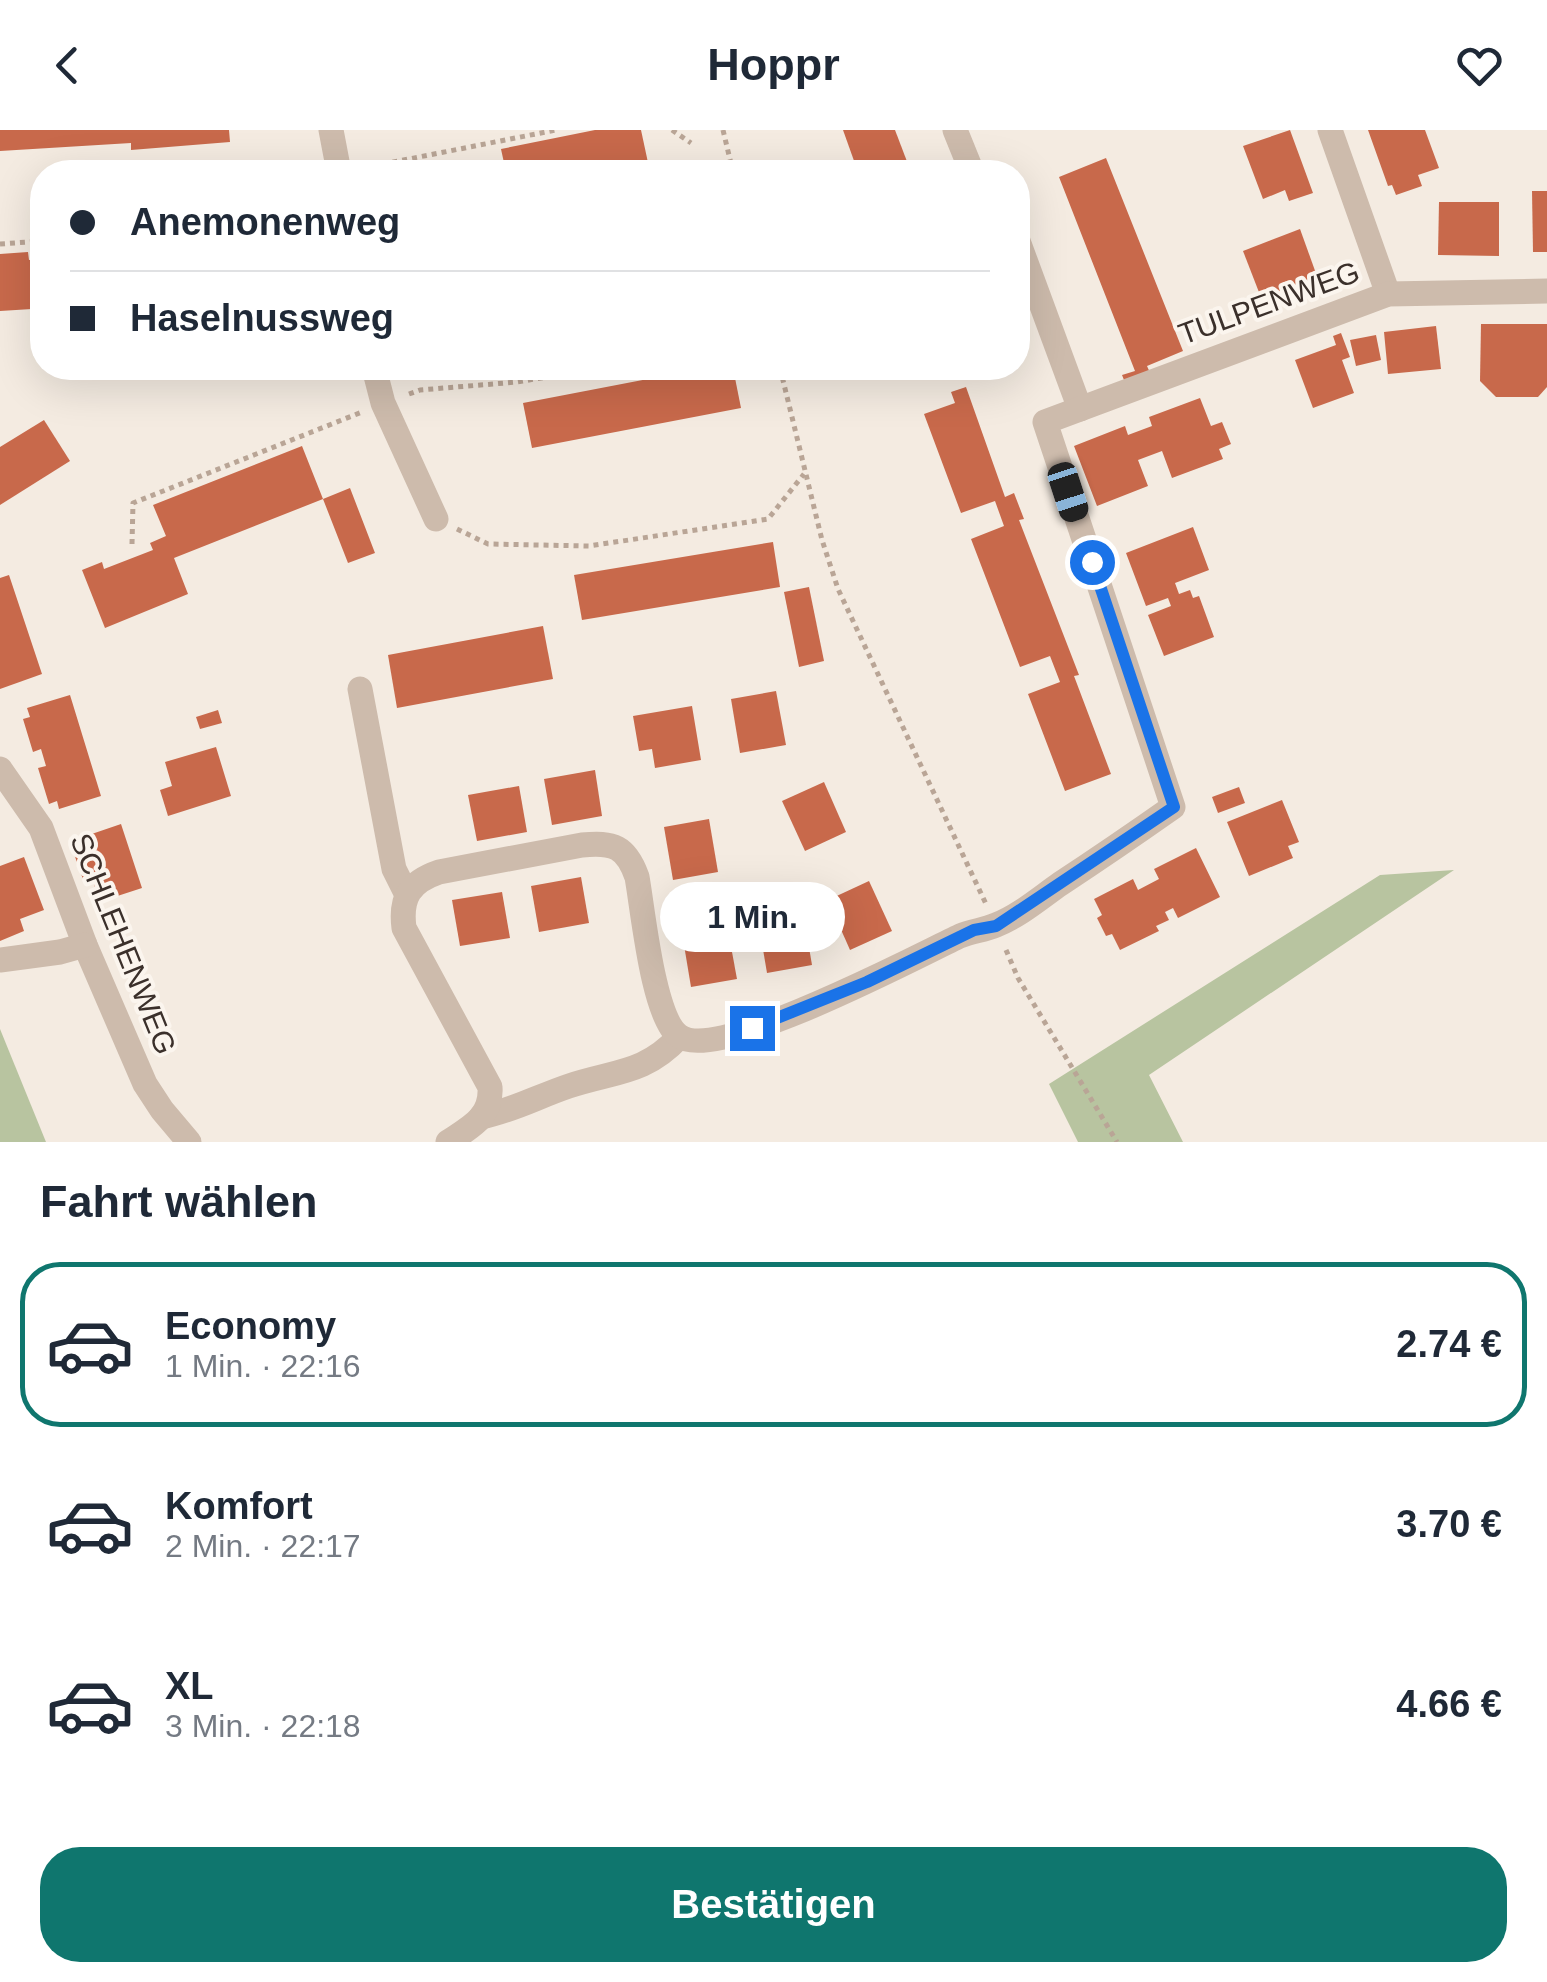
<!DOCTYPE html>
<html lang="de">
<meta charset="utf-8">
<style>
:root{--surface:#fff;--page:#f2f2f3;--text:#1f2937;--muted:#747a83;--line:#e0e1e3;--accent:#0f766e}
body{margin:0;font-family:Helvetica,sans-serif;background:var(--page);color:var(--text);height:100vh;display:flex;flex-direction:column;font-size:38px;white-space:nowrap}
*{box-sizing:border-box;margin:0}
p{font-size:32px;color:var(--muted)}
.icon{flex:none;width:55px;height:55px;fill:none;stroke:currentColor;stroke-width:2;stroke-linecap:round;stroke-linejoin:round}
.map{position:relative;height:1012px;overflow:hidden}
.side{display:flex;flex-direction:column;background:var(--surface);flex:1}
.side>*{flex:none}
.guide{position:absolute;left:30px;top:30px;width:1000px;height:220px;border-radius:40px;box-shadow:0 10px 40px #0002;display:grid;align-content:center;height:220px;padding:0 40px;background:var(--surface)}
.end{position:absolute;width:45px;height:45px;margin:-22px;border:12px solid #1a73e8;background:#fff;box-shadow:0 0 0 5px #fff}
.from{border-radius:50%}
.bubble{position:absolute;height:70px;border-radius:35px;background:var(--surface);box-shadow:0 10px 40px #0002;font-size:32px;font-weight:700;line-height:70px;text-align:center}
.car{position:absolute;width:30px;height:60px;margin:-30px -15px;border-radius:12px;box-shadow:0 0 8px 2px #0007;background:linear-gradient(#222 24%,#8ab4d8 0 40%,#222 0 76%,#8ab4d8 0 86%,#222 0)}
.guide b{display:flex;align-items:center;gap:35px;height:95px;font-size:38px}
.guide b+b{border-top:2px solid var(--line)}
.guide i{width:25px;height:25px;background:var(--text)}
ul{padding:0;list-style:none}
li{display:flex;align-items:center;gap:30px;height:165px;margin:0 20px 15px;padding:0 20px;border:5px solid transparent;border-radius:40px}
li div{flex:1}
li b{display:block;font-size:38px}
li em{font-style:normal;font-weight:700}
li.on{border-color:var(--accent)}
li>.icon{width:90px;height:90px;stroke-width:1.5}
h2{padding:0 40px;font-size:45px;line-height:120px}
.cta{display:flex;gap:20px;margin-top:auto;padding:20px 40px}
.cta a{flex:1;height:115px;border-radius:40px;background:var(--accent);color:#fff;font-size:40px;font-weight:700;line-height:115px;text-align:center}
header{display:flex;justify-content:space-between;align-items:center;height:130px;padding:0 40px;background:var(--surface);font-size:45px;font-weight:700}
.map>svg:first-child{display:block}
</style>
<header><svg class="icon" aria-label="back" viewBox="0 0 24 24"><path d="M15 5l-7 7 7 7"/></svg>Hoppr<svg class="icon" aria-label="heart" viewBox="0 0 24 24"><path d="M12 20l-8-8c-3-5 5-10 8-4 3-6 11-1 8 4z"/></svg></header>
<div class="map">
<svg width="1547" height="1012" viewBox="0 0 1547 1012">
<rect width="100%" height="100%" fill="#f4ebe1"/>
<g fill="#b8c4a0">
<polygon points="1454,740 1149,945 1183,1012 1078,1012 1049,954 1380,745"/>
<polygon points="0,899 46,1012 0,1012"/>
</g>
<g fill="#c8694b">
<polygon points="0,0 229,0 230,12 131,20 131,13 0,21"/>
<polygon points="595,0 641,0 650,42 506,42 501,19"/>
<polygon points="843,0 895,0 911,42 858,42"/>
<polygon points="1290,0 1313,63 1289,71 1285,60 1263,69 1243,16"/>
<polygon points="1368,0 1425,0 1439,38 1418,45 1422,56 1396,65 1392,55 1388,56"/>
<polygon points="1106,28 1183,221 1147,236 1151,245 1126,255 1122,245 1135,241 1059,47"/>
<polygon points="1532,61 1547,61 1547,122 1533,122"/>
<polygon points="1439,72 1499,72 1499,126 1438,125"/>
<polygon points="1300,99 1318,149 1262,170 1243,121"/>
<polygon points="28,122 29,130 42,129 42,186 32,186 32,179 0,181 0,124"/>
<polygon points="1481,194 1547,194 1547,257 1538,267 1496,267 1480,251"/>
<polygon points="1436,196 1441,239 1388,244 1384,202"/>
<polygon points="1341,203 1350,227 1342,230 1354,263 1313,278 1295,230 1336,215 1333,206"/>
<polygon points="1376,205 1381,230 1356,236 1350,210"/>
<polygon points="705,238 733,238 741,278 532,318 523,273"/>
<polygon points="966,257 1005,367 1014,363 1024,389 1019,390 1079,545 1074,546 1111,644 1065,661 1028,564 1060,552 1050,526 1020,537 971,409 1004,396 995,371 961,383 924,284 955,273 951,262"/>
<polygon points="1200,268 1211,296 1222,292 1231,314 1219,319 1223,329 1172,348 1162,321 1138,330 1148,356 1097,376 1074,316 1125,296 1128,305 1152,296 1149,287"/>
<polygon points="44,290 70,331 0,375 0,317"/>
<polygon points="302,316 323,369 350,358 375,423 348,433 323,369 174,428 188,464 105,498 82,440 102,432 104,439 153,420 150,413 166,406 153,375"/>
<polygon points="1193,397 1209,440 1175,453 1179,464 1190,460 1193,468 1199,466 1214,507 1164,526 1148,485 1171,476 1168,468 1146,476 1126,423"/>
<polygon points="773,412 780,457 582,490 574,445"/>
<polygon points="9,445 42,544 0,559 0,448"/>
<polygon points="809,457 824,531 799,537 784,462"/>
<polygon points="543,496 553,549 397,578 388,525"/>
<polygon points="776,561 786,615 740,623 731,569"/>
<polygon points="70,565 101,666 59,679 57,671 49,674 38,638 46,636 41,619 33,622 23,589 30,587 27,578"/>
<polygon points="692,576 701,630 655,638 652,619 639,621 633,586"/>
<polygon points="218,580 222,593 200,599 196,587"/>
<polygon points="216,617 231,666 168,686 160,660 172,656 165,632"/>
<polygon points="595,640 602,686 552,695 544,649"/>
<polygon points="824,652 846,702 805,721 782,671"/>
<polygon points="519,656 527,702 477,711 468,665"/>
<polygon points="1239,657 1245,673 1218,683 1212,667"/>
<polygon points="1282,670 1299,712 1288,716 1293,728 1249,746 1227,692"/>
<polygon points="709,689 718,742 673,750 664,697"/>
<polygon points="121,694 142,758 99,772 93,750 84,752 73,721 82,718 80,708"/>
<polygon points="1196,718 1220,767 1178,788 1173,778 1165,782 1169,790 1156,796 1159,801 1120,820 1112,804 1106,806 1097,788 1102,785 1094,769 1133,749 1138,760 1159,749 1154,739"/>
<polygon points="24,727 44,780 20,789 24,801 0,811 0,736"/>
<polygon points="581,747 589,793 539,802 531,756"/>
<polygon points="869,751 892,801 850,820 828,770"/>
<polygon points="502,762 510,808 460,816 452,770"/>
<polygon points="803,782 812,835 767,843 758,790"/>
<polygon points="727,795 737,849 691,857 682,803"/>
</g>
<g fill="none" stroke-linecap="round" stroke-linejoin="round">
<g stroke="#b9a596" stroke-width="5" stroke-dasharray="5 5" stroke-linecap="butt">
<polyline points="672,0 691,13"/>
<polyline points="723,0 733,42"/>
<polyline points="363,38 556,0"/>
<polyline points="0,114 42,111"/>
<polyline points="780,238 822,410 838,459 986,774"/>
<polyline points="409,264 420,260 517,252 600,238"/>
<polyline points="457,399 488,414 589,416 768,389 804,344"/>
<polyline points="132,414 133,373 362,282"/>
<polyline points="1006,820 1018,848 1117,1012"/>
</g>
<g stroke="#cdbbac" stroke-width="25">
<polyline points="331,0 339,42"/>
<polyline points="955,0 972,42"/>
<polyline points="1330,0 1388,164"/>
<polyline points="1018,111 1080,279"/>
<polyline points="374,238 383,273 436,389"/>
<polyline points="360,559 394,739 406,763"/>
<polyline points="0,639 41,698 85,815 145,954 162,980 189,1012"/>
<polyline points="0,830 60,822 85,815"/>
<path d="M481,987C512,981 539,966 569,956C614,941 645,944 679,907"/>
<path d="M448,1012C471,997 492,987 490,957L404,798C400,767 410,752 439,742L582,715C613,712 626,716 637,747C643,780 653,888 679,906C717,933 915,827 960,806C972,801 985,800 996,795C1019,786 1040,768 1060,754C1098,729 1136,703 1173,677L1045,292L1388,164L1547,161"/>
</g>
</g>
<g fill="none" stroke-linecap="round" stroke-linejoin="round">
<polyline stroke="#1a73e8" stroke-width="12" points="752,898 867,852 974,800 996,796 1174,677 1092,432"/>
</g>
<g text-anchor="middle" stroke-width="8" stroke-linejoin="round" paint-order="stroke">
<g font-size="30" fill="#3b302b" stroke="#fbf5ee">
<text transform="translate(1269 173) rotate(-20)" y="10">TULPENWEG</text>
<text transform="translate(123 814) rotate(68)" y="10">SCHLEHENWEG</text>
</g>
</g>
</svg>
<i class="end from" style="left:1092px;top:432px"></i>
<i class="end" style="left:752px;top:898px"></i>
<div class="bubble" style="left:660px;top:752px;width:185px">1 Min.</div>
<i class="car" style="left:1068px;top:362px;rotate:162deg"></i>
<div class="guide">
<b><i class="from"></i>Anemonenweg</b>
<b><i></i>Haselnussweg</b>
</div>
</div>
<section class="side">
<h2>Fahrt wählen</h2>
<ul>
<li class="on"><svg class="icon" aria-label="car" viewBox="0 0 24 24"><path d="M5 17H2v-5l4-1 3-4h7l3 4 3 1v5h-3M9 17h6M6 11h13"/><circle cx="7" cy="17" r="2"/><circle cx="17" cy="17" r="2"/></svg><div><b>Economy</b><p>1 Min. · 22:16</p></div><em>2.74 €</em></li>
<li><svg class="icon" aria-label="car" viewBox="0 0 24 24"><path d="M5 17H2v-5l4-1 3-4h7l3 4 3 1v5h-3M9 17h6M6 11h13"/><circle cx="7" cy="17" r="2"/><circle cx="17" cy="17" r="2"/></svg><div><b>Komfort</b><p>2 Min. · 22:17</p></div><em>3.70 €</em></li>
<li><svg class="icon" aria-label="car" viewBox="0 0 24 24"><path d="M5 17H2v-5l4-1 3-4h7l3 4 3 1v5h-3M9 17h6M6 11h13"/><circle cx="7" cy="17" r="2"/><circle cx="17" cy="17" r="2"/></svg><div><b>XL</b><p>3 Min. · 22:18</p></div><em>4.66 €</em></li>
</ul>
<div class="cta"><a>Bestätigen</a></div>
</section>
